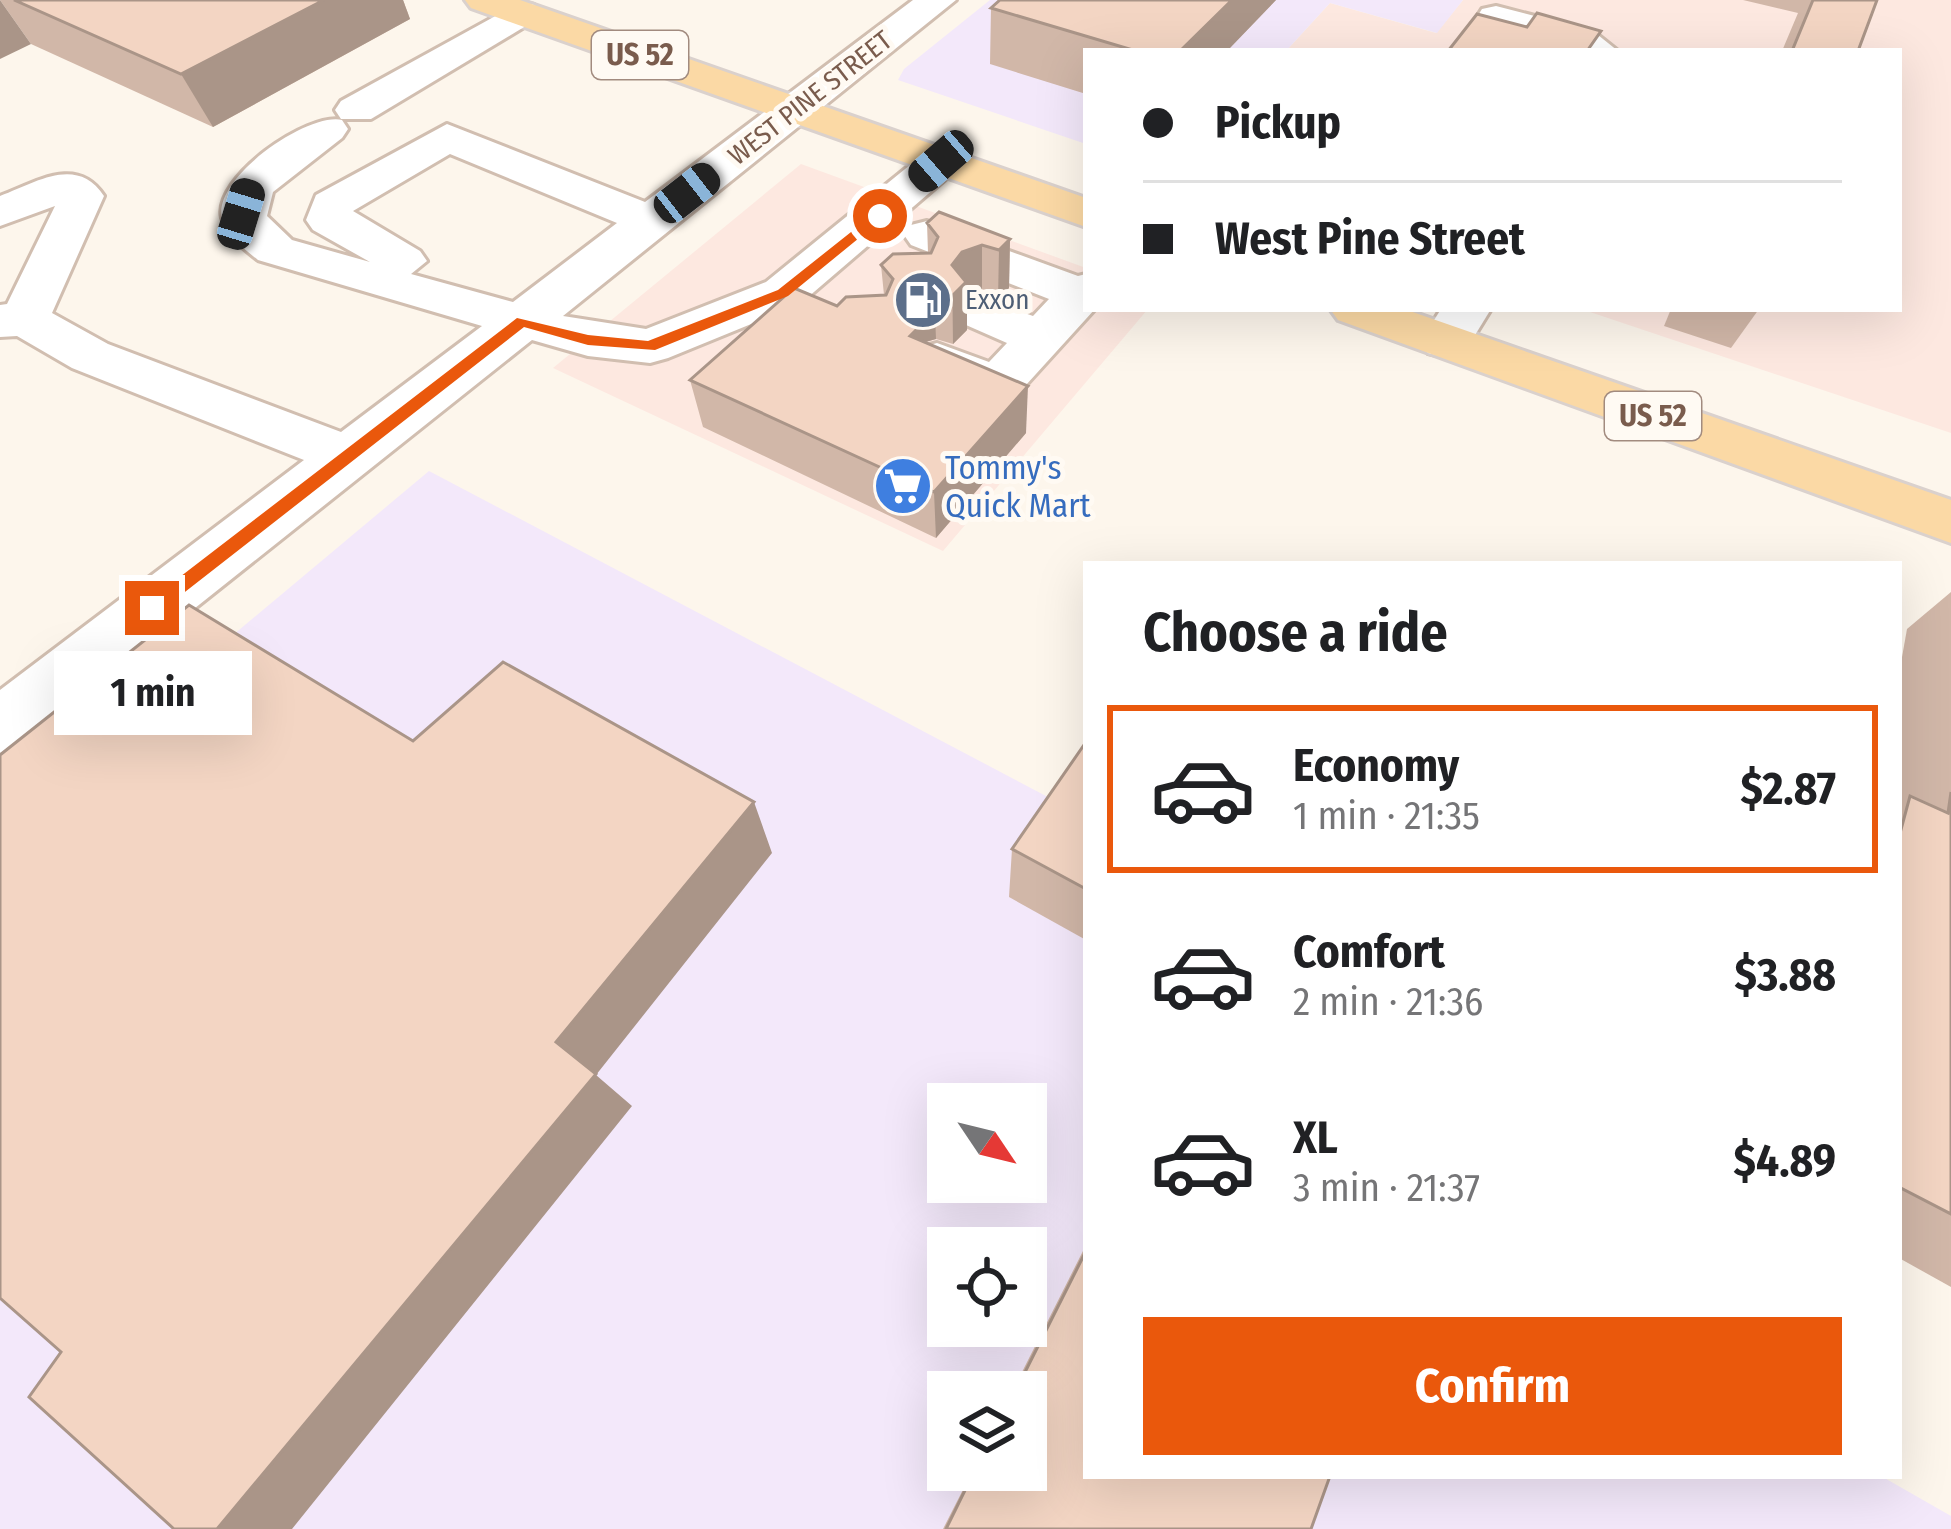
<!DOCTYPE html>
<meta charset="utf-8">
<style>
:root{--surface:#fff;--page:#f6f6f6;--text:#202124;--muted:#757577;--line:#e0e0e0;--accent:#ea580c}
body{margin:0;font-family:"Fira Sans Condensed",sans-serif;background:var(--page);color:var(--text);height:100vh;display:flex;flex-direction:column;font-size:45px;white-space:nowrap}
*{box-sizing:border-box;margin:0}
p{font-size:39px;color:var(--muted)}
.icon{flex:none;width:66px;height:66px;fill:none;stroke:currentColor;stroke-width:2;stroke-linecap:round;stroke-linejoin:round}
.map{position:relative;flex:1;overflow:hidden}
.details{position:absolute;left:1083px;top:561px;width:819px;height:918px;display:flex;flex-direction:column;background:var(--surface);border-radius:0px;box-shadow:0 12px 48px #0002}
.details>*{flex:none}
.hud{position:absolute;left:1083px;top:48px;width:819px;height:264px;border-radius:0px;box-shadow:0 12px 48px #0002;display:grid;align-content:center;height:264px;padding:0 60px;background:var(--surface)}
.needle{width:78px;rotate:125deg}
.tools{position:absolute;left:927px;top:1083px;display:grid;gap:24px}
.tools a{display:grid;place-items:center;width:120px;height:120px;border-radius:0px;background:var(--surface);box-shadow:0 12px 48px #0002;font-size:60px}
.end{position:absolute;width:54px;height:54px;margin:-27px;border:15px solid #ea580c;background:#fff;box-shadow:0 0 0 6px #fff}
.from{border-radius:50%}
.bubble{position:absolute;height:84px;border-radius:0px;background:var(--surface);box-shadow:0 12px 48px #0002;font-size:39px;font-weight:700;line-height:84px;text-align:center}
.car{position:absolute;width:36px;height:72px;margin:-36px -18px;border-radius:15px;box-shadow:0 0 9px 3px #0007;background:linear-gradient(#222 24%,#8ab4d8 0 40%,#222 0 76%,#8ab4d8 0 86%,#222 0)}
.hud b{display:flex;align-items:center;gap:42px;height:114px;font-size:45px}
.hud b+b{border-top:3px solid var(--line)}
.hud i{width:30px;height:30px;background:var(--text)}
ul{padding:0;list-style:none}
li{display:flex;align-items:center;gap:36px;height:168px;margin:0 24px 18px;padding:0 36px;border:6px solid transparent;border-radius:0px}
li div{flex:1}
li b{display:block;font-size:45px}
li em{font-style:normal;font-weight:700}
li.active{border-color:var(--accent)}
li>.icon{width:108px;height:108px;stroke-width:1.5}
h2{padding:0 60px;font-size:54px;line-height:144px}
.primary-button{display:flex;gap:24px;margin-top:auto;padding:24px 60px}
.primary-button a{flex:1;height:138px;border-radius:0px;background:var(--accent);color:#fff;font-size:48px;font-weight:700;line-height:138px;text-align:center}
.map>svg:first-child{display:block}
</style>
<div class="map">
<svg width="1951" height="1529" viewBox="0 0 1951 1529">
<rect width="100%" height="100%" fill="#fdf6ec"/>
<g fill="#fde8e0">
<polygon points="1463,0 1951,0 1951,433 1581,309 1899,309 1899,51 1286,51 1330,3 1436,33"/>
<polygon points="801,164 1086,268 1086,309 1148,309 943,551 553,368"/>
</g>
<g fill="#f3e8fa" fill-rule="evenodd">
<polygon points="990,0 1463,0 1437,33 1330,3 1286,51 1086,51 1086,144 898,80 904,69"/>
<path d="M429,471L1086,817V1476H1881L1951,1516V1529H0V830ZM948,1104H1026V1182H948ZM948,1248H1026V1326H948ZM948,1392H1026V1470H948Z"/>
</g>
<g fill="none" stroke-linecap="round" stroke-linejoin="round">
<g stroke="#d1beb0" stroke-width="6">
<g id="minor">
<path d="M913,0H956L563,316L646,329L766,282L926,152H956L963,161L956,170L800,304L668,358L650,363L588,356L532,340L23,745L0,753V690L304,460L72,368L17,336L0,337V305L7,304L55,206L0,226V196C37,182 77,155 104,196L52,313L108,344L341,432L482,326L258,260C244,249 227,236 222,218C212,178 308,112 342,120L348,129L342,138L273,192L267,216L292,240L370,262L313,230L306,220L316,195L447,124L645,202ZM450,154L617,223L513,302L411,274L427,261L420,251L353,211Z"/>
<polygon points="521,2 534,5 540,13 534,21 371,119 341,119 335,110 341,101"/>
<polygon points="1496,6 1593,31 1618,51 1571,51 1482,25 1477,17 1482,9"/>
<path d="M927,221L1078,276L1086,274V309H1095L1015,397C986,406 928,387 911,360L919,348L937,343L989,362L1007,343L966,325L958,314L966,303L983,298L1033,316L1049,299L911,245L904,235L911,225Z"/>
<polygon points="1441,309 1491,309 1464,353 1446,357 1428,353 1421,341"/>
</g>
</g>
<g stroke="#dad1cd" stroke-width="6">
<g id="major">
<polygon points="465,0 520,0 1086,198 1086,227 471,8"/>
<polygon points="1330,309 1404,309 1951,500 1951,543 1338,320"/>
</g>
</g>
<use href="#minor" fill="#fff" fill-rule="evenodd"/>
<use href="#major" fill="#fbd9a5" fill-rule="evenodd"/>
</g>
<g fill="#d1b7a8">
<polygon points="0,0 403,0 410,19 213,127 31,44"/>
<polygon points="1276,0 1227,51 1086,51 1086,94 990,64 991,8"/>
<polygon points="1743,0 1877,0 1858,51 1782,51 1798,13"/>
<polygon points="927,223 1010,239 1009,288 998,299 982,294 967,299 967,330 953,344 936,339 925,342 1026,433 936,538 703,427 690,380 837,306 884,295 881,265 928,253"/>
<polygon points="1671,309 1759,309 1731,348 1664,326"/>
<polygon points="1951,592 1951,1287 1899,1258 1899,674 1907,629"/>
<polygon points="1086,742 1086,940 1009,897 1012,849"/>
<polygon points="1086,1245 1086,1476 1311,1529 943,1529 973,1470 1026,1470 1026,1392 1012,1392"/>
</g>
<g fill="#aa9588">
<polygon points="0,0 31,44 0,59"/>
<polygon points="324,0 403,0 410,19 213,127 181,74"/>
<polygon points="1232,0 1276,0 1227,51 1180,51"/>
<polygon points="1010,239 1009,288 998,299 999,250"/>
<polygon points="982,245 982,294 967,299 967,330 953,344 952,265 962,252"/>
<polygon points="934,290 936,339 919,344 920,376 903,312 913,297"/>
<polygon points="1028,386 1026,433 936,538 934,492"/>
<polygon points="754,802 772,853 596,1075 632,1106 292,1529 217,1529 556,1042"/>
</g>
<g fill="#f3d5c3" stroke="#aa9588" stroke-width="3">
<polygon points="14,0 324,0 181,74"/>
<polygon points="1000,0 1232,0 1180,51 1136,51 991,8"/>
<polygon points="1813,0 1877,0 1858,51 1792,51"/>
<polygon points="1537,13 1601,31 1587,51 1448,51 1477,14 1527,27"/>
<polygon points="939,212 1010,239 999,250 982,245 962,252 952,265 966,282 952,296 934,290 913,297 903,312 918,328 910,336 1028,386 934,492 690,380 794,288 837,306 846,297 886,295 893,279 881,265 893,254 931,253 938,237 927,223"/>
<polygon points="189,605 413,741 503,662 754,802 556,1042 596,1074 217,1529 174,1529 29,1397 61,1352 0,1298 0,755"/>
<polygon points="1086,742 1086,889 1012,849"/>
<polygon points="1951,792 1951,1214 1899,1187 1899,837 1910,796 1948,813"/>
<polygon points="1086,1251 1086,1476 1330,1476 1311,1529 946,1529 975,1470 1026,1470 1026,1392 1015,1392"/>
</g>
<polygon fill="#ea580c" points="875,213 886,216 788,296 655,350 588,345 524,327 158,613 146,613 146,603 517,318 588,335 648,341 778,290"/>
<defs>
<g id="fuel-disc" transform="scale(3)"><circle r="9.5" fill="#5c6f8a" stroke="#fffaf3"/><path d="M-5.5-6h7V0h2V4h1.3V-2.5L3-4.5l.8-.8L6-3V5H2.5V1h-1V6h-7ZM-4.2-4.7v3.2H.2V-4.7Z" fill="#fff"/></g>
<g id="supermarket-disc" transform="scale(3)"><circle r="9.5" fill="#3f7fe0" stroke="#fffaf3"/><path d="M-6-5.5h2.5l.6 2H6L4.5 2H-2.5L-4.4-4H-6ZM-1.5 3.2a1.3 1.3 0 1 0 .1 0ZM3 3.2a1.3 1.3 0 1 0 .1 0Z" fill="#fff"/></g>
</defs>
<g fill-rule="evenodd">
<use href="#fuel-disc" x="923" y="300"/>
<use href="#supermarket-disc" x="903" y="486"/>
</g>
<g text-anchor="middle" stroke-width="10" stroke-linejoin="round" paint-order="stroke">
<g font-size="27" fill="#7a5c4d" stroke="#fffaf3">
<text transform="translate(810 98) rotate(-38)" y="9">WEST PINE STREET</text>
</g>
<g font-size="27" fill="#4e5e75" stroke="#fffaf3" text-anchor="start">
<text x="965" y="309">Exxon</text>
</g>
<g fill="#fffaf3" stroke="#a28b7f" stroke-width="3">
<rect x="592" y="31" width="96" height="48" rx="9"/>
<rect x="1605" y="392" width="96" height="48" rx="9"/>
</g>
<g font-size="30" font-weight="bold" fill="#7a5c4d">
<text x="640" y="65">US 52</text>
<text x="1653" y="426">US 52</text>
</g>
<g font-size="33" fill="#366cbe" stroke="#fffaf3" text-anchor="start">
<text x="945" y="479">Tommy's<tspan x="945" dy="38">Quick Mart</tspan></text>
</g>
</g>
</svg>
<div class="tools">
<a><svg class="needle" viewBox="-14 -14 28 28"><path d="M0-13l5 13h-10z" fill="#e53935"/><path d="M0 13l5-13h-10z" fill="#757577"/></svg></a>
<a><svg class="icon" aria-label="locate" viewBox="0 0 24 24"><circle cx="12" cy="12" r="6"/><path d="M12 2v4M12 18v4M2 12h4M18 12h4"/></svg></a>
<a><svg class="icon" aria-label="layers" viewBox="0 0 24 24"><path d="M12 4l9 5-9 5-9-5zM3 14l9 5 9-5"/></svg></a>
</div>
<i class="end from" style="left:880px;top:216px"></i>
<i class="end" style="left:152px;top:608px"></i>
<div class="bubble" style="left:54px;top:651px;width:198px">1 min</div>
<i class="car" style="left:941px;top:161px;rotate:229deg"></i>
<i class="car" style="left:687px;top:193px;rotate:52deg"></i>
<i class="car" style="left:241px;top:214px;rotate:17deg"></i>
<div class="hud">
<b><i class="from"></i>Pickup</b>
<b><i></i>West Pine Street</b>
</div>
<section class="details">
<h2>Choose a ride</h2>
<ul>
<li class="active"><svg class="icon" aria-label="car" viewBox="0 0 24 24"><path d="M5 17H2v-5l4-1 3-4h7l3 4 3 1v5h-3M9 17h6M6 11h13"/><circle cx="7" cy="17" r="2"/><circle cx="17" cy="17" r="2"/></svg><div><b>Economy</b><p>1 min · 21:35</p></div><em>$2.87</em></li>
<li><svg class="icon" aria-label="car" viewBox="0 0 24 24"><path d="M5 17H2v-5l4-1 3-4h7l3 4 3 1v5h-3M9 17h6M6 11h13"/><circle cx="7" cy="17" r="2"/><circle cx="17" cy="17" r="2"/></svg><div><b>Comfort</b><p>2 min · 21:36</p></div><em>$3.88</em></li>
<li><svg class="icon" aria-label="car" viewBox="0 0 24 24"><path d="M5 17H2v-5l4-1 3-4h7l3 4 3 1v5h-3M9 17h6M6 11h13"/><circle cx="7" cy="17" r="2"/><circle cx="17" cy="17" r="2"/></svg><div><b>XL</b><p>3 min · 21:37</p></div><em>$4.89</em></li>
</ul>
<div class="primary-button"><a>Confirm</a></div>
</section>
</div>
